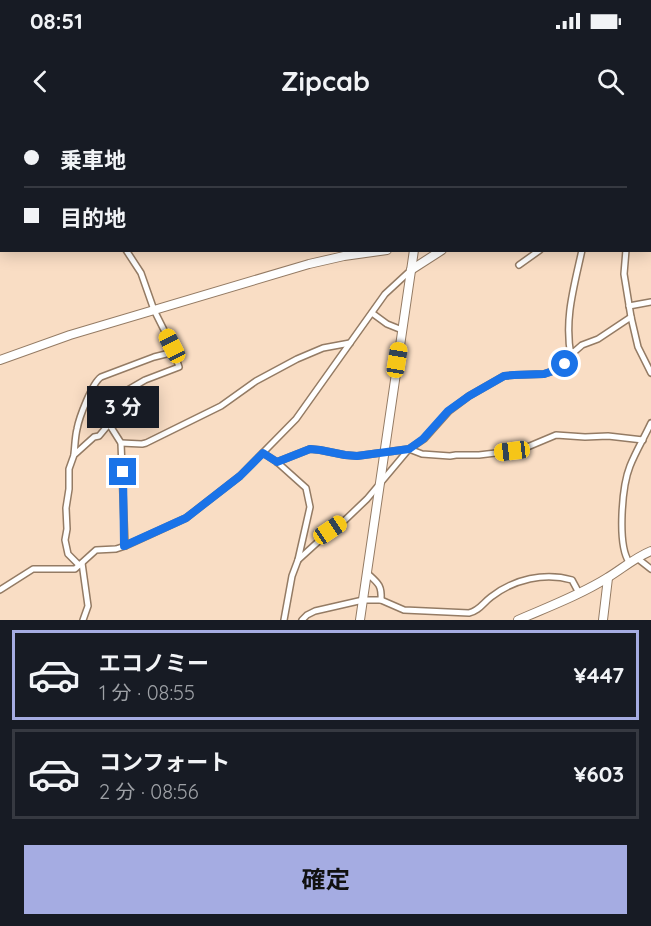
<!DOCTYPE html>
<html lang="ja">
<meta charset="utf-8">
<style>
:root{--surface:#171b24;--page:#242831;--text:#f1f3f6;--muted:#9ea1a6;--line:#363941;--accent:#a5ace2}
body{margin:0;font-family:Quicksand,"Noto Sans JP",sans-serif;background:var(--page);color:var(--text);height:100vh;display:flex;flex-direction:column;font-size:22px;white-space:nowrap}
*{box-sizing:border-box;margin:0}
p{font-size:20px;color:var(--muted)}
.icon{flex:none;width:33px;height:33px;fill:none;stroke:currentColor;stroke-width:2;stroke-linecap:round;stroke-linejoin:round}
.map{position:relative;height:500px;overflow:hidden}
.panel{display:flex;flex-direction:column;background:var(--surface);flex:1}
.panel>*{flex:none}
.top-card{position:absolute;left:0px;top:0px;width:651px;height:132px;box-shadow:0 3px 15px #0003;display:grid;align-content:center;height:132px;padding:0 24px;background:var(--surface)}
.end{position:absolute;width:27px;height:27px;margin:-14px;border:8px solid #1a73e8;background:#fff;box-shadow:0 0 0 3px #fff}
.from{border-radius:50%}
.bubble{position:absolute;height:42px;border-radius:0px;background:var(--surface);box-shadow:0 3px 15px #0003;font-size:20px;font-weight:700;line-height:42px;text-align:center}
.car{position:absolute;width:18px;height:36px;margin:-18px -9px;border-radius:8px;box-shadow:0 0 4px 2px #0007;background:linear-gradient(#f5c518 24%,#345 0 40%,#f5c518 0 76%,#345 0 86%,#f5c518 0)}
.top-card b{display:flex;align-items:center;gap:21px;height:57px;font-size:22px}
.top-card b+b{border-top:2px solid var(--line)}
.top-card i{width:15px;height:15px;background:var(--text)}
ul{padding:10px 0 0;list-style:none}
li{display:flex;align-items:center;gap:18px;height:90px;margin:0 12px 9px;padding:0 12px;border:3px solid var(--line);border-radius:0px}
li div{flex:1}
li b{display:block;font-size:22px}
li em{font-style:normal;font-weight:700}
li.current{border-color:var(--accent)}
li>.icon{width:54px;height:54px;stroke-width:1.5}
.cta{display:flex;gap:12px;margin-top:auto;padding:12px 24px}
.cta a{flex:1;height:69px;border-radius:0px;background:var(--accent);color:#111;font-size:24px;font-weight:700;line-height:69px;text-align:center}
.status{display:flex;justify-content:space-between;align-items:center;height:42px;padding:0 30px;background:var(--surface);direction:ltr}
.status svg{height:16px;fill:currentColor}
header{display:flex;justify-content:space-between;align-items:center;height:78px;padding:0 24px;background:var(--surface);font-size:27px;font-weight:700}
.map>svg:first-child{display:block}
</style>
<div class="status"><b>08:51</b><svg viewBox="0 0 49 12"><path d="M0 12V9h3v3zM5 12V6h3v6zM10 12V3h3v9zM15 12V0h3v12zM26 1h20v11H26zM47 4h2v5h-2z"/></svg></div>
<header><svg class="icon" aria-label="back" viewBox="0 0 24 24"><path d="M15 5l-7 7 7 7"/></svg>Zipcab<svg class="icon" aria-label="search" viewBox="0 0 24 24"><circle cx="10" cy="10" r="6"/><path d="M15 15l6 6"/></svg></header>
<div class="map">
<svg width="651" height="500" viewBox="0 0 651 500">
<rect width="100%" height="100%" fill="#f9ddc4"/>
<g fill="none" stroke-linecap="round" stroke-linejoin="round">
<g stroke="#947b64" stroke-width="8">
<g id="street">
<polyline points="590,0 591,2"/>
<polyline points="0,1 2,9"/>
<polyline points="339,2 340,0"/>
<polyline points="650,36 651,31"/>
<polyline points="650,68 651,68"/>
<polyline points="0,73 2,62"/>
<polyline points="0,104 2,104"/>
<polyline points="626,130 624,154 631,197 638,227 651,253"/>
<polyline points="519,145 540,130"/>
<polyline points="629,186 651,182"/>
<polyline points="372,193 387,204 402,210"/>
<path d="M571,236C564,199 574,167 582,130"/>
<polyline points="109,304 121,323 125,426"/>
<polyline points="121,323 142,324 146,323 221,286 256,261 297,239 323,228 350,223"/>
<polyline points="263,333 277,342 306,368 310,387 298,440"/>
<path d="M74,334C75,326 75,317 77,309C79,298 92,263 101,257L154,237L174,232"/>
<polyline points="277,342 310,329 320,330 345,335 357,336 409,329 422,334 450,336 456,335 479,335 512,331 525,328 556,315 585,317 608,316 643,320"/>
<polyline points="637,438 651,449"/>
<path d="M629,442C617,424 622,366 630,346C636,331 644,318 651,303"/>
<polyline points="82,443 88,486 83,500"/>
<polyline points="79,445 68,434 65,420 67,409 66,388 69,369 69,349 74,335 94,317 99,316 109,304 112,285 126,271 145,260 179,247 172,226 154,190 141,153 126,130"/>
<path d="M367,453C378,463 382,465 381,480"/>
<polyline points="0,470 33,449 75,449 96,430 116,429 125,426 186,398 240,356 296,299 385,174 411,150"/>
<polyline points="284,500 292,456 298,440 331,410 344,401 367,379 409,329 424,319 449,291 469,276 504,256 514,255 544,254 559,249 565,244 574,232 582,225 598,219 631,197"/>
<path d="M302,500L307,495L315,491L363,480H381L404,490L469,493C479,491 483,483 491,477C514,459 545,452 572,460L579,473"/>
</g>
</g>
<g stroke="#947b64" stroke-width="10">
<g id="secondary">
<polyline points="432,2 433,0"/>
<polyline points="650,26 651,25"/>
<polyline points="411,150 442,130"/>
<polyline points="0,240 70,215 309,144 344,136 387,130"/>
<polyline points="360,500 414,130"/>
<path d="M518,500C548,487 580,475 607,458C622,449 634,438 651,431"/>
<polyline points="603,500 608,458"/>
</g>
</g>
<use href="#street" stroke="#fff" stroke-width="5"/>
<use href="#secondary" stroke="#fff" stroke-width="8"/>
</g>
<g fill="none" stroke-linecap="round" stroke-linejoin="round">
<polyline stroke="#1a73e8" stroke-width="8" points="123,352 124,426 186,398 240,356 263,333 277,342 310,329 320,330 345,335 357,336 409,329 423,319 448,291 469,276 504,256 514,255 544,254 559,249 565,244"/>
</g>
</svg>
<i class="end from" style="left:565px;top:244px"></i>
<i class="end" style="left:123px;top:352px"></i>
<div class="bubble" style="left:87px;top:266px;width:72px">3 分</div>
<i class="car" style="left:172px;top:226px;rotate:333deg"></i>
<i class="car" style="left:397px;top:240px;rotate:9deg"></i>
<i class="car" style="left:512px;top:331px;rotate:263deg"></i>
<i class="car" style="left:330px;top:410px;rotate:56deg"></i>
<div class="top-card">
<b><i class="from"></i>乗車地</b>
<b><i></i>目的地</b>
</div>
</div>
<section class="panel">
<ul>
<li class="current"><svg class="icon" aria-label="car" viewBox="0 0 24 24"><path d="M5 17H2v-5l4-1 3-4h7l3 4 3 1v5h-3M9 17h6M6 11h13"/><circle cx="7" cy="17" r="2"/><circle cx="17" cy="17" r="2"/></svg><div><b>エコノミー</b><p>1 分 · 08:55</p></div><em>¥447</em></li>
<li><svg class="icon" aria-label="car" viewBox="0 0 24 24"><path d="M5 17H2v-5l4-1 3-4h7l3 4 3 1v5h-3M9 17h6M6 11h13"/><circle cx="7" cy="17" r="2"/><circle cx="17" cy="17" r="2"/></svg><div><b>コンフォート</b><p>2 分 · 08:56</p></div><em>¥603</em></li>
</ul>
<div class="cta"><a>確定</a></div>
</section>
